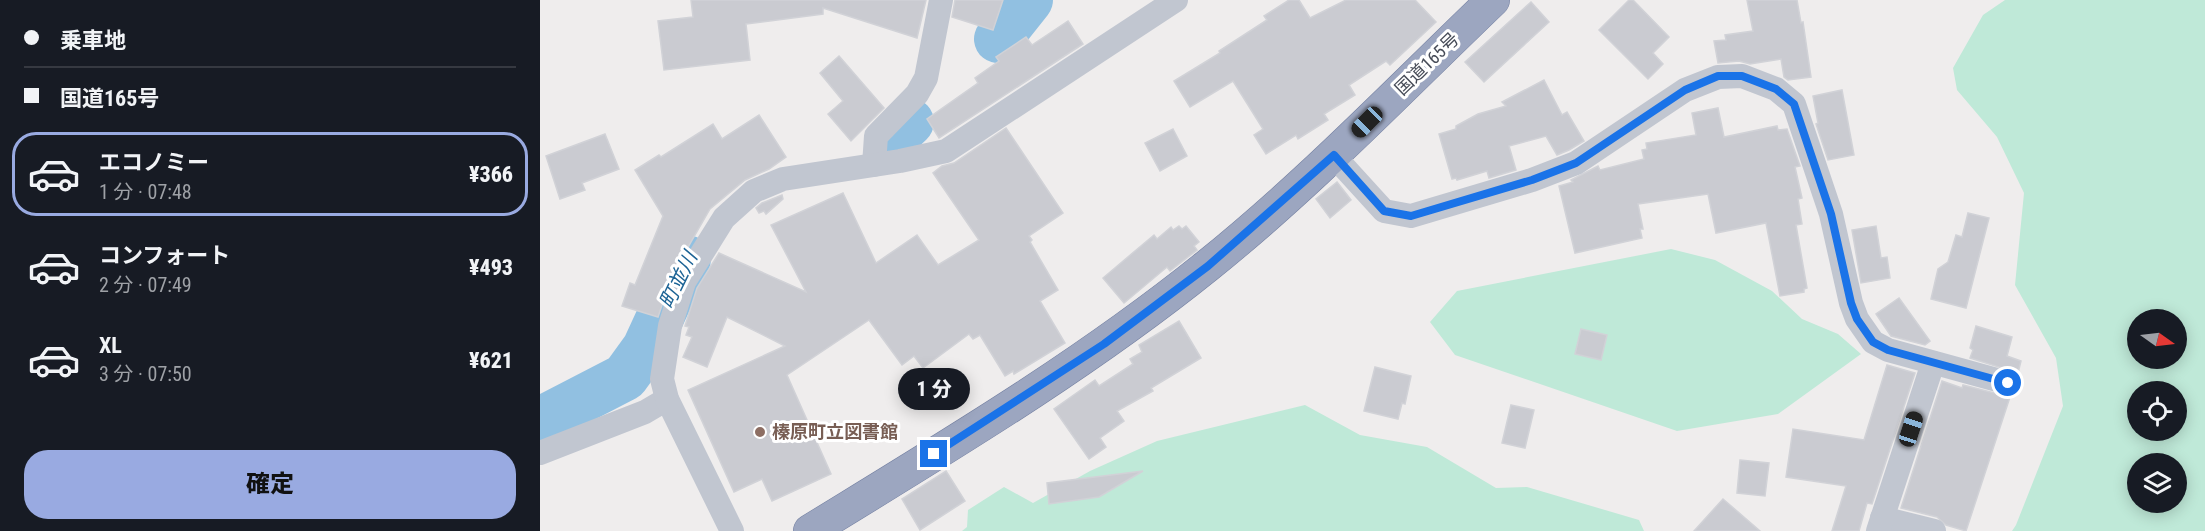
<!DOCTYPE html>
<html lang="ja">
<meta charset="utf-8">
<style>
:root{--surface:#171b24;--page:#242831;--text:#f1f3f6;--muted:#9ea1a6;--line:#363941;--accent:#99aae1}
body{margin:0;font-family:"Roboto Condensed","Noto Sans JP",sans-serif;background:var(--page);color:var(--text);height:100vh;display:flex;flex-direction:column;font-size:22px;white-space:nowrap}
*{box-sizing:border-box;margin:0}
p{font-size:20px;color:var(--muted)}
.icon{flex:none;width:33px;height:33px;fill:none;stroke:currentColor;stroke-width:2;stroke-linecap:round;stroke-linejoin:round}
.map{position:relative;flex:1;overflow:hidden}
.sheet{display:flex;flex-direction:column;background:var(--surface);width:540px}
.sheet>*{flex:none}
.hud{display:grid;align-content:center;height:132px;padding:0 24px;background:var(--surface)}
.needle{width:39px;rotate:104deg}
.buttons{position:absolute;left:1587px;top:309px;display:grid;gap:12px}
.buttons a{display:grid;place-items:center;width:60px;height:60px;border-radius:50%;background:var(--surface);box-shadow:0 3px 15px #0003;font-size:30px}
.end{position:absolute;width:27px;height:27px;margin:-14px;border:8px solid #1a73e8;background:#fff;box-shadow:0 0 0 3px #fff}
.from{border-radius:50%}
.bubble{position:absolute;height:42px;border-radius:21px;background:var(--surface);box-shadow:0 3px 15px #0003;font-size:20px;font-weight:800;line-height:42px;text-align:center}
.car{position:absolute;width:18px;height:36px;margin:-18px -9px;border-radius:8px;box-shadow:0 0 4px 2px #0007;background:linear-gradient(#222 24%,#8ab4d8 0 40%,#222 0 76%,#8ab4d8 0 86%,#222 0)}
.hud b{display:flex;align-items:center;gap:21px;height:57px;font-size:22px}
.hud b+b{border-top:2px solid var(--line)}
.hud i{width:15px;height:15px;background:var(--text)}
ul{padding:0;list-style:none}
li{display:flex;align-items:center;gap:18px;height:84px;margin:0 12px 9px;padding:0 12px;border:3px solid transparent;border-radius:24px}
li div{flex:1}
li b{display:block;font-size:22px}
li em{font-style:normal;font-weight:800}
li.active{border-color:var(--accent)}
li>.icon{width:54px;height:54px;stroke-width:1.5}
.cta{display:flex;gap:12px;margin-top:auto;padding:12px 24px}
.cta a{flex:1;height:69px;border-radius:24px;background:var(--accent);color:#111;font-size:24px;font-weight:800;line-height:69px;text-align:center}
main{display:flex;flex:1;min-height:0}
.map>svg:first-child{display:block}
</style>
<main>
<section class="sheet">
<div class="hud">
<b><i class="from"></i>乗車地</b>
<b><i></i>国道165号</b>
</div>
<ul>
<li class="active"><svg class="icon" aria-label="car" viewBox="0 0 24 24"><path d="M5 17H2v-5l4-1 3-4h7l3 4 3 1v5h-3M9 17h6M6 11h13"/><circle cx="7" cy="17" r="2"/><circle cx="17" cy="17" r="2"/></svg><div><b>エコノミー</b><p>1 分 · 07:48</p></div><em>¥366</em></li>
<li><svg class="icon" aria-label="car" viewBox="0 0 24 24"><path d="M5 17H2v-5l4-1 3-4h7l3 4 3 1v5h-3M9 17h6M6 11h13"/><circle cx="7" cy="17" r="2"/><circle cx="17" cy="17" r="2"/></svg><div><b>コンフォート</b><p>2 分 · 07:49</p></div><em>¥493</em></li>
<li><svg class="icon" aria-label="car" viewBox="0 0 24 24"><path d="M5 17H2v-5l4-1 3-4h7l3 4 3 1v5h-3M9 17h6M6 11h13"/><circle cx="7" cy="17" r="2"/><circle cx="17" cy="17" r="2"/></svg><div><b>XL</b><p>3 分 · 07:50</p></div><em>¥621</em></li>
</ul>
<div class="cta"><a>確定</a></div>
</section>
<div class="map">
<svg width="1665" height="531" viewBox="0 0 1665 531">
<rect width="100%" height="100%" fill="#efeded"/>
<g fill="#bfe9d8" fill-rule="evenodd">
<path d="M1465,0H1665V531H1472L1476,525L1523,406L1516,358L1475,285L1484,193L1457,137L1417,90L1413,68L1443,15ZM1598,320H1636V358H1598ZM1598,392H1636V430H1598ZM1598,464H1636V502H1598Z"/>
<polygon points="1131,249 1175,260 1232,291 1262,319 1298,334 1321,354 1238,414 1137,431 915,355 890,322 917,291"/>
<polygon points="765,405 820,435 887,447 956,488 987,487 1099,520 1104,531 422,531 427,527 428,510 464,487 493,503 550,471 617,441"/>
</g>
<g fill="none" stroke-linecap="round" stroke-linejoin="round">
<g stroke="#91c0e1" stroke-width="48">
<polyline points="458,39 489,0"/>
<polyline points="353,138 370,122"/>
<polyline points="0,421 85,377 106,348 147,259"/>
</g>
</g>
<g fill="#cacbd1" stroke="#d1d2d7" stroke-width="1.5">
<polygon points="151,0 386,0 377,38 283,8 283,14 206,24 210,60 124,70 118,21 153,17"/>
<polygon points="415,0 463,0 453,30 412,17"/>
<polygon points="749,0 759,0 770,18 806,0 875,0 896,22 850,65 846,61 809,85 815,95 784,114 788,120 758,139 756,135 726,154 714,135 723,129 693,81 650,107 634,81 680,53 679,51 727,20 724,16"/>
<polygon points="1089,0 1093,0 1129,37 1113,53 1123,64 1108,79 1059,30"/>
<polygon points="1207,0 1257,0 1261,23 1263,22 1271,77 1248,80 1244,77 1241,59 1210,64 1199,61 1178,63 1174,41 1186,40 1185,35 1213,31"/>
<polygon points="991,2 1009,22 944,82 925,62"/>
<polygon points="528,21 543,44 399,138 387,119 438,83 435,78 459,61 456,57 486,37 492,45"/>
<polygon points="299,56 344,108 311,141 288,114 303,101 280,73"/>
<polygon points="1004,80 1022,115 1027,112 1044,141 1029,150 1017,155 1006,136 969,146 976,170 949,178 947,171 917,180 916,178 912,179 899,134 916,129 916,126 938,114 966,106 962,102"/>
<polygon points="1302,90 1314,155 1288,160 1276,124 1278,123 1273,96"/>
<polygon points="1178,108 1184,137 1237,126 1238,130 1247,129 1260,166 1255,167 1262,198 1258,199 1262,224 1256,225 1267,288 1264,289 1264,292 1240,296 1226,223 1176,233 1168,194 1098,204 1103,229 1100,229 1102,238 1035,253 1019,186 1033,182 1031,180 1058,166 1060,170 1104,159 1102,150 1107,149 1106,143 1156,135 1152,113"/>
<polygon points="219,115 246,157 229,169 205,180 170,209 132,275 118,317 82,306 90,283 95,285 123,216 95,170 119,155 121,157 173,124 182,139"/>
<polygon points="466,128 523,213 489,236 492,240 490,242 518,290 500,301 525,343 474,374 473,371 465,376 440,335 433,339 429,334 383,368 374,356 362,365 329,320 247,375 291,474 232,501 222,479 194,492 148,390 245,346 187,317 167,367 143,357 152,337 146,335 149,327 145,326 157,288 179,253 266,292 231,225 303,193 336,263 377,235 398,265 439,240 393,173 402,166 414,163"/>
<polygon points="633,129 647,156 620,171 605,143"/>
<polygon points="65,134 79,169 42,183 45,190 20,199 6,156"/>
<polygon points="797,182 811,200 790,218 776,199"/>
<polygon points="242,195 243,199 226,214 224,211 219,213 216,208 222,203"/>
<polygon points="1428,213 1449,218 1426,308 1391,299 1398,269 1408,262 1416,235 1422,237"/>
<polygon points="639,226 642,229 646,226 659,242 654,246 657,250 630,271 627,267 584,303 563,278 614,235 617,239 631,227 633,230"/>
<polygon points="1336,226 1341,258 1347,257 1350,278 1321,283 1312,230"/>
<polygon points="1359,298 1390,341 1385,345 1351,336 1336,314"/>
<polygon points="639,321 661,358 611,388 613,391 577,411 584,421 560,438 566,447 549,459 514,409 555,380 559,386 593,364 590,359 602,352 599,345"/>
<polygon points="1436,326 1472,337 1467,356 1481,361 1478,373 1430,358 1433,350 1430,348"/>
<polygon points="1041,329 1067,335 1061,360 1035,354"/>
<polygon points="1347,365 1375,373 1332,504 1327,503 1319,531 1292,531 1306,486 1246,477 1253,429 1324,440"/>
<polygon points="835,367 871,376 865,404 862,403 858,419 824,411"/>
<polygon points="1402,381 1422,388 1423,385 1470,397 1426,531 1406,525 1397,517 1361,508"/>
<polygon points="971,405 994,410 985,448 962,443"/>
<polygon points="1200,460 1229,463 1225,496 1197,493"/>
<polygon points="406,471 425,501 380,530 362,499"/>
<polygon points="603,471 559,497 509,504 507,483"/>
<polygon points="1183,499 1220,531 1154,531"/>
</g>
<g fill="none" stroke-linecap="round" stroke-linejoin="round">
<g stroke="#7581a2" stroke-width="34">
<path id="trunk" d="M270,531C405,448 543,366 667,266C768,185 859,90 953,0"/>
</g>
<g stroke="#c1c6d0" stroke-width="24">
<polyline points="793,155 844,211 871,216 992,180 1036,163 1145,90 1178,77 1202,76 1236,89 1254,104 1291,214 1311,303 1317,319 1333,342 1348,350 1468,383"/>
<polyline points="334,165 336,136 377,94 386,78 401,0"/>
<polyline points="0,453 105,412 127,399"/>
<polyline points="1342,518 1394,531"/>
<polyline points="192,531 127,399 122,379 130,326 144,282 184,218 214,191 243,179 360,161 406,151 636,0"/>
<polyline points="1338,531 1393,363"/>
</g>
<use href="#trunk" stroke="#9ca6c0" stroke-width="33"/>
</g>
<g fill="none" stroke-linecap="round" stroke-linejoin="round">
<polyline stroke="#1a73e8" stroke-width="8" points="394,454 564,344 668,266 794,155 844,211 871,216 992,180 1036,163 1145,90 1178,76 1202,76 1236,89 1254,104 1291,214 1311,303 1317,319 1333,342 1348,350 1468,383"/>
</g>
<circle fill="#8d6e63" stroke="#fff" stroke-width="2" cx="220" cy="432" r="6"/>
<g text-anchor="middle" stroke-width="6" stroke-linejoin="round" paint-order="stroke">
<g font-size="18" fill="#474c58" stroke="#fff">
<text transform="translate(887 64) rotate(-44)" y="6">国道165号</text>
</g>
<g font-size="18" font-weight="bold" fill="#785e54" stroke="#fff" text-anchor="start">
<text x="232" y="438">榛原町立図書館</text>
</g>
<g font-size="20" font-style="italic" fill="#1c6395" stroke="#fff">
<text transform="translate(138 280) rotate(-64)" y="7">町並川</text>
</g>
</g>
</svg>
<div class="buttons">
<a><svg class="needle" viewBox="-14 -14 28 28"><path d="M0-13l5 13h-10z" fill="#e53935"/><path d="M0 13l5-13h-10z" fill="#9ea1a6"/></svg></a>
<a><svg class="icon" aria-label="locate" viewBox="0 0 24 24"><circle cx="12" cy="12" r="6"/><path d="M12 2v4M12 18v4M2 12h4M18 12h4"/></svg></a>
<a><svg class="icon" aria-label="layers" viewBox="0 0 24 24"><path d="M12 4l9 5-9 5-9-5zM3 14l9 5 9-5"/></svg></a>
</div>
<i class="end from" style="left:1468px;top:383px"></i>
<i class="end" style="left:394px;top:454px"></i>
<div class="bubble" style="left:358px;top:368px;width:72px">1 分</div>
<i class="car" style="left:827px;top:122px;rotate:225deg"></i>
<i class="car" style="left:1371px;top:429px;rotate:18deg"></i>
</div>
</main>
